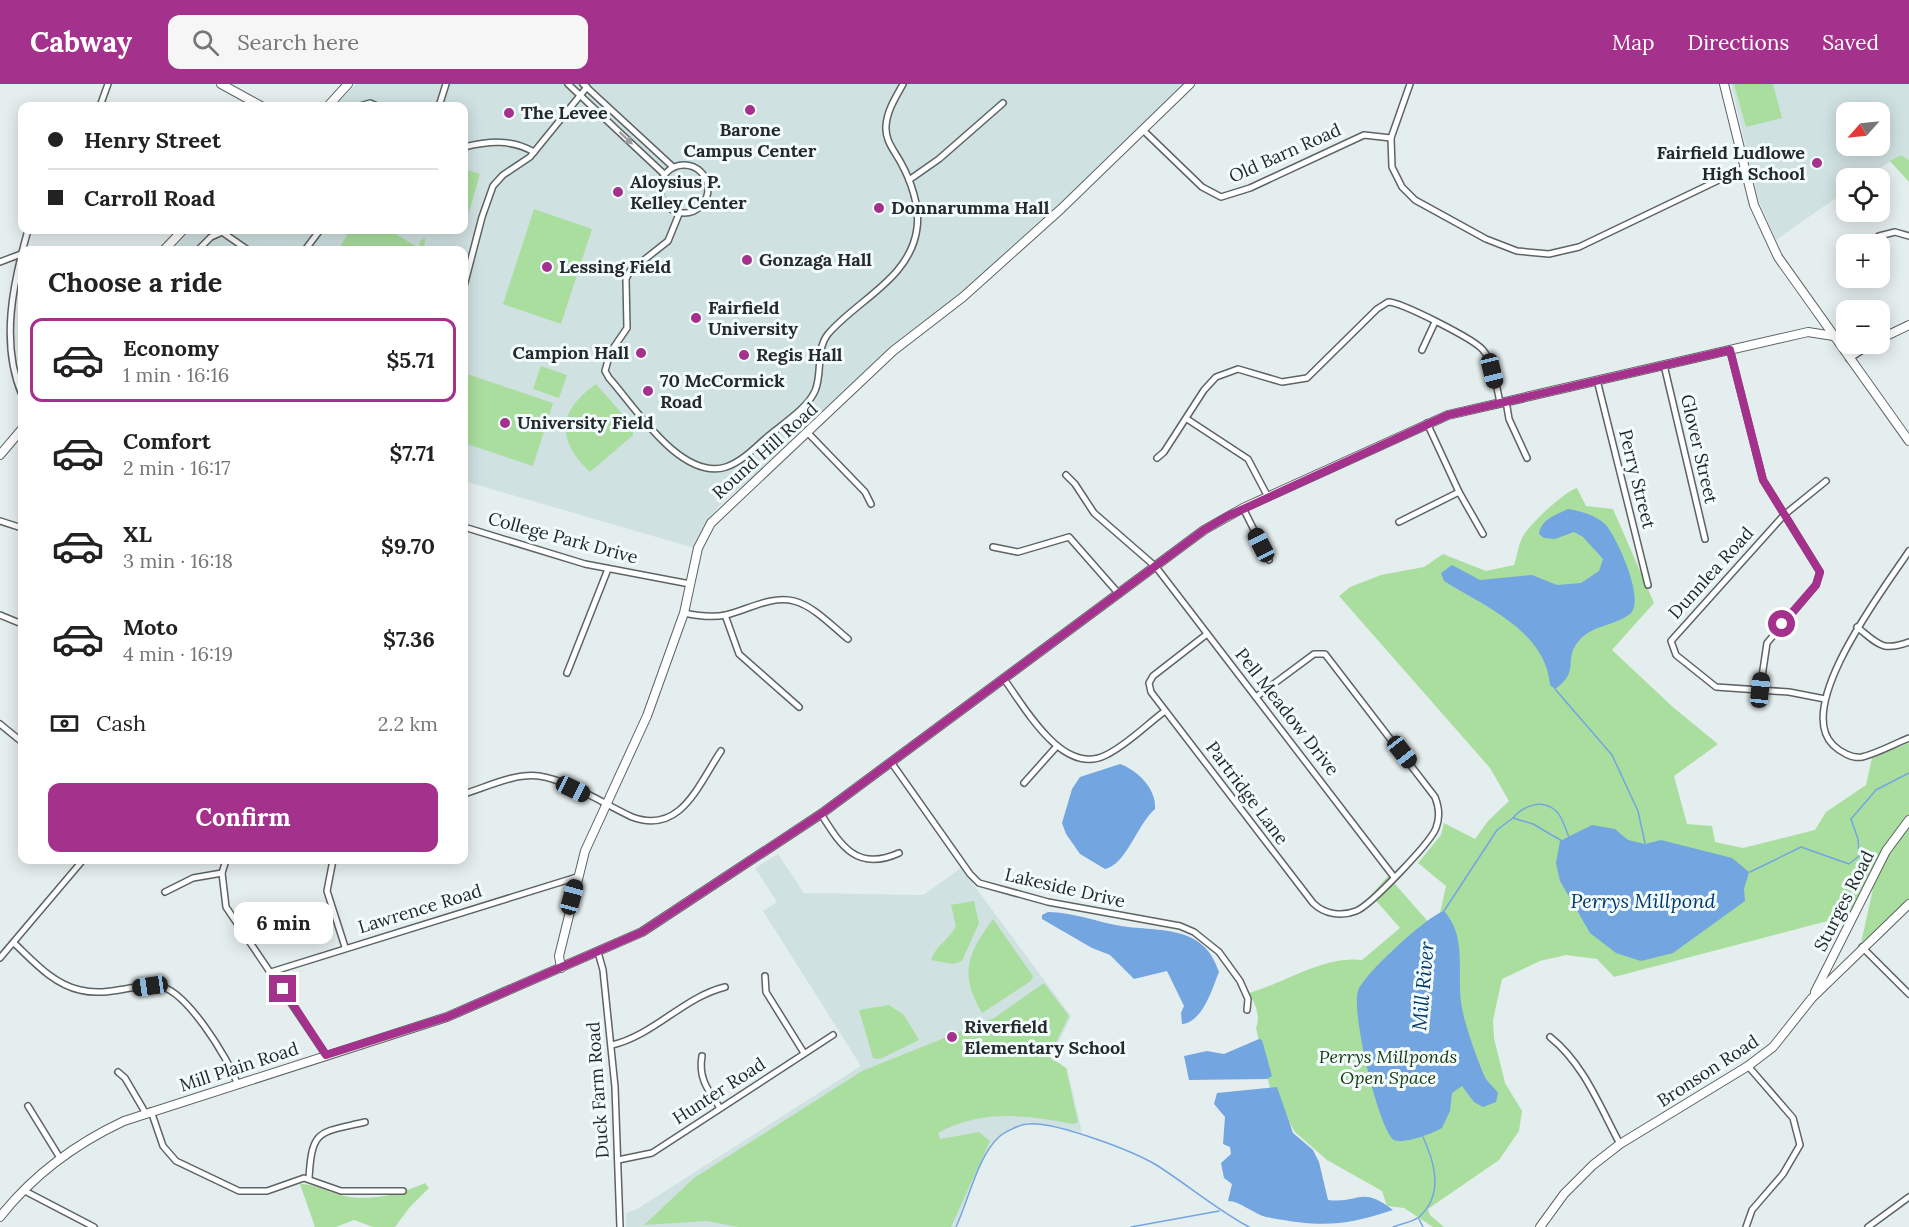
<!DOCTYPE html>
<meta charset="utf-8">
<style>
:root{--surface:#fff;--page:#f6f6f6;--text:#222;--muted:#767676;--line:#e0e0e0;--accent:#a4318b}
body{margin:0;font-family:Lora,serif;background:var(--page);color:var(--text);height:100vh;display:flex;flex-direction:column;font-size:22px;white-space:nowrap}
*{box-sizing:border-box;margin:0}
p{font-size:20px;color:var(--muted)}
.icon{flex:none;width:33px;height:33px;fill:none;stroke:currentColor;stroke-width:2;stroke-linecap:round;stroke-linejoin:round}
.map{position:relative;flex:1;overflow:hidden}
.details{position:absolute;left:18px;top:162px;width:450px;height:618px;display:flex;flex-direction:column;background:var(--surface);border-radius:12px;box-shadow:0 3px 15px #0003}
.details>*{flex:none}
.banner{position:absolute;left:18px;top:18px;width:450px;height:132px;border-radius:12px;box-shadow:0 3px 15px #0003;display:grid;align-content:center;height:132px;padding:0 30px;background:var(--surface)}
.needle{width:39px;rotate:243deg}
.tools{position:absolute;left:1836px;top:18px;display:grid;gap:12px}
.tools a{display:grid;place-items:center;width:54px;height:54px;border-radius:12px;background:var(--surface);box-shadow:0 3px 15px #0003;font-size:30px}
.end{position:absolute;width:27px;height:27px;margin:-14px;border:8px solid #a4318b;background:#fff;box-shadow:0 0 0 3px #fff}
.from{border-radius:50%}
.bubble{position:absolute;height:42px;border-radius:12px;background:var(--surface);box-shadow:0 3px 15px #0003;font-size:20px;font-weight:700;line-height:42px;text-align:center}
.car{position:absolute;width:18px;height:36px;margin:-18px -9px;border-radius:8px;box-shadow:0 0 4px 2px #0007;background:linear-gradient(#222 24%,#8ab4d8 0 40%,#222 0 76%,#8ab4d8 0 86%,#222 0)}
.banner b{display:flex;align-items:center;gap:21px;height:57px;font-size:22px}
.banner b+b{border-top:2px solid var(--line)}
.banner i{width:15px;height:15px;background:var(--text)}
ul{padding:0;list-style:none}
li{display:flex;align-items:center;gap:18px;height:84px;margin:0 12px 9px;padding:0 18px;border:3px solid transparent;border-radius:12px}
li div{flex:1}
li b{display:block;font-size:22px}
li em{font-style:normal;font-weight:700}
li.selected{border-color:var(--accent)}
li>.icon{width:54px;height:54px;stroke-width:1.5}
h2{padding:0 30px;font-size:27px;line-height:72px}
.pay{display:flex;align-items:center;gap:15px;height:66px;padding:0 30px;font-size:22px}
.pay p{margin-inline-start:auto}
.action{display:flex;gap:12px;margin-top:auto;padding:12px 30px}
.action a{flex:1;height:69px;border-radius:12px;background:var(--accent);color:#fff;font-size:24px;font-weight:700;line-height:69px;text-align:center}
header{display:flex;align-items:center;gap:36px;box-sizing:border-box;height:84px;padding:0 30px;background:var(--accent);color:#fff}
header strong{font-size:28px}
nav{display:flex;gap:33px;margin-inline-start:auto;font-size:21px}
.search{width:420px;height:54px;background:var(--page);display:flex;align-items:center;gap:15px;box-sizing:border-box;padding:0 21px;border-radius:12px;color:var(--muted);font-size:22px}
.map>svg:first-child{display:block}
</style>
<header>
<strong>Cabway</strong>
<div class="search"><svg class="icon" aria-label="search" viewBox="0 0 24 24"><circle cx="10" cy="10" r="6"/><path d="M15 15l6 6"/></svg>Search here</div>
<nav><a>Map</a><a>Directions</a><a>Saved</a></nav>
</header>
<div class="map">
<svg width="1909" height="1143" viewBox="0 0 1909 1143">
<rect width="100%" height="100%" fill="#e5eeee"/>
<g fill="#d0e1e1" fill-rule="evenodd">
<polygon points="356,0 1184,0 1095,90 955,214 901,254 804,349 722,419 707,436 694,464 464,397 464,166 172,166 191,146 464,146 464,22 334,22"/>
<path d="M1731,0H1909V76L1901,71L1864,94H1846V107L1776,156L1758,115ZM1846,28H1880V62H1846Z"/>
<polygon points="778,770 804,809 923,811 961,784 1071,932 1051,974 1067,984 1082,1048 1028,1038 999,1052 981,1079 955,1143 626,1143 626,1129 637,1125 861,982 763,827 777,818 755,784"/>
</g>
<g fill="#aade9f">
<polygon points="1734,0 1773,0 1782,34 1746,43"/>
<polygon points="1901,71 1909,76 1909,98 1890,77"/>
<polygon points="464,85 480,90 464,145"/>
<polygon points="534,125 592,145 561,240 503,220"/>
<polygon points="350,146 389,146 419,164 420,157 425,154 424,166 338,166"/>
<polygon points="541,282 567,291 559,314 533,305"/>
<polygon points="464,289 553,319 533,382 464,359"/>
<path d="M596,300L633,342V351L590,388C556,356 557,327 596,300Z"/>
<path d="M1577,404L1586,422L1613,425L1654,519L1612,566L1674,624L1718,660L1674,692L1687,740L1712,742L1715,758L1743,764L1815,746L1826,728L1866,701L1872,674L1909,659V821L1861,859L1873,805L1858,829L1614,893L1597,875L1566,871L1540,877L1502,895L1493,936L1494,954L1505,999L1522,1027L1519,1047L1499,1076L1428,1125L1430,1131L1444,1143H1433L1404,1124L1387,1122L1382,1107L1327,1076L1295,1048L1271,1008L1256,944C1261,931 1255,920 1249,909C1285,899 1324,871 1362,876L1400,844L1371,811L1388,792L1431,841L1438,838L1446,802L1418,779L1441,751L1444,739L1475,755L1488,737L1509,717L1490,684L1339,512L1350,503L1381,491L1424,483L1443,470L1486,487L1514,481C1517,473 1518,462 1522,454C1528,441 1564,408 1577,404Z"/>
<path d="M974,817L979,839L962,877L953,880L931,876C936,861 949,856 956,842L951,821Z"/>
<path d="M993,835L1033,892L1031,897L982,929C959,890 967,870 993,835Z"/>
<path d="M1044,899L1069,932L1049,973L1066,984L1078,1038L1073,1040C1026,1031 982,1025 938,1049L940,1055L979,1048L990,1057L951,1143H738L707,1137L644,1141L694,1094L862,987L994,934Z"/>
<polygon points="889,921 904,931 919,956 880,975 873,974 859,926"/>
<path d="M425,1099L429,1104L409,1124L395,1143H373L354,1136L336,1143H315L300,1100C314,1100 324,1106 337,1110C365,1119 399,1111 425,1099Z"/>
</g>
<g fill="#73a5e1">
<path d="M1568,425C1580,427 1596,431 1606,441C1617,454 1646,516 1630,530C1615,542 1590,541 1578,558C1563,576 1581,587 1555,605L1550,601C1546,547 1484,522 1444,497L1441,489L1452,481L1480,496L1532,491L1557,501L1581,499L1599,487L1603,475L1583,453L1574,448L1555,455L1544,454L1539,450C1541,435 1556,431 1568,425Z"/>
<path d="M1120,680C1137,686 1157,705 1155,725C1138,739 1126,781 1105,785L1080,770L1066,750L1062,739L1072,705L1080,693Z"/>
<polygon points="1592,741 1615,745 1628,756 1645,760 1661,756 1732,774 1749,788 1744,805 1745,817 1673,869 1641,877 1616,869 1590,849 1560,797 1556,779 1560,757"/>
<path d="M1444,827C1470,856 1454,895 1463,929C1466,943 1480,984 1486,995C1489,1000 1495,1004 1498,1009L1496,1018L1483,1023L1474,1018L1462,1002L1452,1009L1450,1027L1442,1044C1434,1049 1402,1061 1394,1056C1378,1044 1351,927 1358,907C1363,891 1427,832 1444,827Z"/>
<path d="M1048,828C1073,828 1097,838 1121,842C1160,848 1204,840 1219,888C1212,905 1203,938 1182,940L1181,929L1184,922L1167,887L1134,895L1110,871L1092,864L1042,835V831Z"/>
<polygon points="1259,955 1262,956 1272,992 1267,995 1189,996 1184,972 1207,967 1224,970"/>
<path d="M1277,1003L1293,1049L1313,1066L1319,1078L1328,1116C1359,1120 1361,1101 1393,1126C1342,1143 1320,1143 1266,1133C1254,1130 1240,1117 1228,1117L1232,1100L1224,1094L1221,1079L1231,1070L1230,1063L1223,1060L1225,1033L1214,1020L1217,1009Z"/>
</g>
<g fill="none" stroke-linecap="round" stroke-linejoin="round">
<g stroke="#73a5e1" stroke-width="1.5">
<polyline points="1555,605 1612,671 1638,727 1645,759"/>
<path d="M1513,734C1523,722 1542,714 1556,727C1563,733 1565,745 1569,753"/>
<polyline points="1750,788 1801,763 1849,780 1859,772 1858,755 1851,735 1876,706 1909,689"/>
<polyline points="1444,827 1497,746 1513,734 1533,740 1562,757"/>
<polyline points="1419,1135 1423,1143"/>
<path d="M956,1143C968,1118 978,1071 999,1053C1004,1048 1021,1040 1028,1040C1054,1037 1134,1067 1158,1082C1189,1102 1216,1125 1249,1143"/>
<polyline points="1131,1143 1219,1127"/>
<path d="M1393,1143C1400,1140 1413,1138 1419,1133C1444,1111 1435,1079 1423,1053"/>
</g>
<g stroke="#5c6464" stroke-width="8">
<g id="street">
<polyline points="568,0 664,90"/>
<polyline points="583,0 673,83"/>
<polyline points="1410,0 1391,54 1392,83 1402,103 1415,116 1486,155 1517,167 1549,170 1579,163 1744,84"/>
<polyline points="100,22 108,0"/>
<polyline points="360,22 370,19 377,22"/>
<polyline points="439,22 446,0"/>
<polyline points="1144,47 1202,103 1221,113 1250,104 1364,51 1391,54"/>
<path d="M464,63C489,57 511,55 534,68"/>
<circle cx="684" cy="105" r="24"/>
<polyline points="909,96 939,75 1003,19"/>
<path d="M679,130L668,157L630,187L626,195L627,244L610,269L605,287L609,294C635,323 681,397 726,383C741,378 754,365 766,354C781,341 807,325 815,307C823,288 815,267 828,250C857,216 911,194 917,144C920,123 911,97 901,79C894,66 885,57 886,42C887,26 896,13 903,0"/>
<polyline points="222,148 248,166"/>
<polyline points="1879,152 1895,148 1909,152"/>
<polyline points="198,166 211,153 222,148"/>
<polyline points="305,166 320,146"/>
<polyline points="0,178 21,170"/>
<polyline points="464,202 482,133 493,102 503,91 530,73 587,3"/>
<polyline points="1422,266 1435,238"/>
<polyline points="1730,266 1763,396 1820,488 1816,501 1767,559 1760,606"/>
<polyline points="1849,275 1872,260"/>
<polyline points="1664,281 1705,455"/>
<polyline points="1597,296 1648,501"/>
<path d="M22,311C0,259 13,199 28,146"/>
<polyline points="1506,317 1509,335 1527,374"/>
<polyline points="1187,335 1248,375 1268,413"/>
<polyline points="1427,339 1459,408 1483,450"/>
<polyline points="808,349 865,408 871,420"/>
<path d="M1157,374L1164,368L1204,306L1216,293L1238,285L1282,298L1307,294L1377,225L1388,218C1401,218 1474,255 1483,266C1494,279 1496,302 1500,318"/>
<polyline points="1066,391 1075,400 1094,429 1156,483 1394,793"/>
<polyline points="1243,424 1269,476"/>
<polyline points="0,437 22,444"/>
<polyline points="1399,438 1459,408"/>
<polyline points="464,443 585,480 690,500"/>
<polyline points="993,463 1018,468 1069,453 1119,510"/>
<path d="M1909,467C1886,502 1793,622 1833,661C1840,668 1853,675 1862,673C1878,669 1894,660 1909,654"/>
<path d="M684,529C698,532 712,534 726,531C747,526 772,511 794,517C814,522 833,543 848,555"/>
<polyline points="0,531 22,540"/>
<polyline points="725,531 739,570 799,623"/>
<path d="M1857,543C1878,560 1882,568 1909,558"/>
<path d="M1207,550L1153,592L1149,599L1151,608L1313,819C1324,830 1341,833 1356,827C1370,822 1431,758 1436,744C1440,734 1439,723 1435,713L1325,570H1314L1256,613"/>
<polyline points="567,589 608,485"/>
<path d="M1004,595C1025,624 1063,693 1106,671C1127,661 1146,641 1165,627"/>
<polyline points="1825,615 1789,608 1716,603 1676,571 1671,557 1784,431 1826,397"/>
<polyline points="0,640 22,658"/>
<polyline points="891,678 970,790 979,799 1048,818 1180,842 1194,848 1219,868 1240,897 1248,915 1247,926"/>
<polyline points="1024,699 1057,662"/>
<path d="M464,710C487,703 514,689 539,692C568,696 606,721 632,733C681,751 698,701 721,667"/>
<path d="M821,730C841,762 857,788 899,769"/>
<polyline points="226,776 222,789 226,823 326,971"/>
<polyline points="333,776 327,807 345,863"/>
<polyline points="165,808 193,794 222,789"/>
<path d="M14,859C33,877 53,900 80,906C108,913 131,900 158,902C185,904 228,974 237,999"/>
<polyline points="1862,863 1909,910"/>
<polyline points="598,868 603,886 615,1003 620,1143"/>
<polyline points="0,874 83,776"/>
<polyline points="271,888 577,793"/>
<polyline points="765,892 766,908 804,969"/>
<path d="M1550,953C1584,980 1600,1023 1620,1060"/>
<path d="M612,961C654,951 684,913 725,903"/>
<path d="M702,972C698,994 708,1006 720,1024"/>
<polyline points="118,988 125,994 145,1028"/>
<polyline points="28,1022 60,1074"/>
<polyline points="151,1027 163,1062 176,1077 239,1107 267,1107 304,1094 341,1107 403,1107"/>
<polyline points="618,1076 652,1069 833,951"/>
<path d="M309,1094C312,1044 319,1049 365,1038"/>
<polyline points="23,1106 94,1143"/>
<polyline points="1746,1143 1752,1126 1783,1090 1800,1061 1793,1034 1748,982"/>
<polyline points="1868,1143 1909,1113"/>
</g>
</g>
<g stroke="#5c6464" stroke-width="10">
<g id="secondary">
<polyline points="221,0 261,22"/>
<polyline points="1724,0 1754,121 1778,173 1909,357"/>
<polyline points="328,22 348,0"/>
<polyline points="164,166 183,146"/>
<polyline points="1880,255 1909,241"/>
<polyline points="0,371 22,345"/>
<polyline points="561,884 559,872 585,767 647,632 684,529 698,464 711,439 893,267 963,213 1061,125 1190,0"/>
<polyline points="1815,908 1886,767 1909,736"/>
<path d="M0,1133C33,1091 75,1060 124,1037L447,933L642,848L821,730L1204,446L1243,424L1448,331L1808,248L1846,254"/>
<polyline points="1540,1143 1564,1110 1593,1081 1620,1060 1748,982 1773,963 1812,914 1909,820"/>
</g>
</g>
<use href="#street" stroke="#fff" stroke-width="5"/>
<use href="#secondary" stroke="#fff" stroke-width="8"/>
</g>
<defs><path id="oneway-solid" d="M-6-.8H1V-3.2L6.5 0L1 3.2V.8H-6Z" transform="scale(1.5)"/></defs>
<use fill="#9d9f9f" href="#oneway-solid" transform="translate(626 54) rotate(43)"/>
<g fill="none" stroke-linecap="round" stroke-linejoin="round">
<polyline stroke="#a4318b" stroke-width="8" points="283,905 326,971 447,933 642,848 821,730 1204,446 1228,432 1448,331 1730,266 1763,396 1820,488 1816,501 1782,540"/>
</g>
<g fill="#a4318b" stroke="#f3fcfc" stroke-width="2">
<circle cx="750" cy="26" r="6"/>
<circle cx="509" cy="29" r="6"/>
<circle cx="1817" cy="79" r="6"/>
<circle cx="618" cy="108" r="6"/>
<circle cx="879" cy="124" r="6"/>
<circle cx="747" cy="176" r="6"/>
<circle cx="547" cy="183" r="6"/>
<circle cx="696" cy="234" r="6"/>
<circle cx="641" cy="269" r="6"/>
<circle cx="744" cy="271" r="6"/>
<circle cx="648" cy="307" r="6"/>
<circle cx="505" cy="339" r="6"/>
<circle cx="952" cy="953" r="6"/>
</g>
<g text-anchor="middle" stroke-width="6" stroke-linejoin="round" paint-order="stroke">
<g font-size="18" font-weight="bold" fill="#252929" stroke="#f3fcfc" text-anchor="start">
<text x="521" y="35">The Levee</text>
<text x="750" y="52" text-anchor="middle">Barone<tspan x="750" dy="21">Campus Center</tspan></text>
<text x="1805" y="75" text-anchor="end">Fairfield Ludlowe<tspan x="1805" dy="21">High School</tspan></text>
<text x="630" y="104">Aloysius P.<tspan x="630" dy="21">Kelley Center</tspan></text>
<text x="891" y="130">Donnarumma Hall</text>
<text x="759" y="182">Gonzaga Hall</text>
<text x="559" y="189">Lessing Field</text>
<text x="708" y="230">Fairfield<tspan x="708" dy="21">University</tspan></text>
<text x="629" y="275" text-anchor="end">Campion Hall</text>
<text x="756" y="277">Regis Hall</text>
<text x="660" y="303">70 McCormick<tspan x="660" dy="21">Road</tspan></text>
<text x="517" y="345">University Field</text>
<text x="964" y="949">Riverfield<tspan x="964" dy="21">Elementary School</tspan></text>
</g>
<g font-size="18" fill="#252929" stroke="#f3fcfc">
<text transform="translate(1285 69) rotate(-24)" y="6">Old Barn Road</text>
<text transform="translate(1699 365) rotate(77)" y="6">Glover Street</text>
<text transform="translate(765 367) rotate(-42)" y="6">Round Hill Road</text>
<text transform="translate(1637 395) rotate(76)" y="6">Perry Street</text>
<text transform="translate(563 454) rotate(15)" y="6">College Park Drive</text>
<text transform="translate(1711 489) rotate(-48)" y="6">Dunnlea Road</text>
<text transform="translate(1287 628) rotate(52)" y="6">Pell Meadow Drive</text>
<text transform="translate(1247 709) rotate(53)" y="6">Partridge Lane</text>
<text transform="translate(1065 804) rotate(13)" y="6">Lakeside Drive</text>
<text transform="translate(1844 817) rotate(-63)" y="6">Sturges Road</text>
<text transform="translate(420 825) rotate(-17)" y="6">Lawrence Road</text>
<text transform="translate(239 983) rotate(-18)" y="6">Mill Plain Road</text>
<text transform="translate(1708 987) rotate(-33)" y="6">Bronson Road</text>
<text transform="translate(598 1006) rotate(-94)" y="6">Duck Farm Road</text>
<text transform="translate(719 1007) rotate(-33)" y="6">Hunter Road</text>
</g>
<g font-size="18" font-style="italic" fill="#15390e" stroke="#f3fcfc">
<text x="1388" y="979">Perrys Millponds<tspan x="1388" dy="21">Open Space</tspan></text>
</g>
<g font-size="20" font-style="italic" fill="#00386e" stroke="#f3fcfc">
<text x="1643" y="824">Perrys Millpond</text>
<text transform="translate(1423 902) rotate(-85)" y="7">Mill River</text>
</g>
</g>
</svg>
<div class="tools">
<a><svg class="needle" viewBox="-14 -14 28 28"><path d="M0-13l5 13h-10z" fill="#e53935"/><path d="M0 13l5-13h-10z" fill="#767676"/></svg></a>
<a><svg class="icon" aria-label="locate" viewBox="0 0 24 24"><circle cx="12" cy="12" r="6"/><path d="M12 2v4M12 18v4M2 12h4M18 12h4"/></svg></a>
<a>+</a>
<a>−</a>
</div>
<i class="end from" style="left:1782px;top:540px"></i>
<i class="end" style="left:283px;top:905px"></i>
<div class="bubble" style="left:234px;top:818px;width:99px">6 min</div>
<i class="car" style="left:1492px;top:287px;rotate:166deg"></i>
<i class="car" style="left:1261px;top:461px;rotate:333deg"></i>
<i class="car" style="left:1760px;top:606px;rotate:6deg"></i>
<i class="car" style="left:1402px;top:668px;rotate:142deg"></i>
<i class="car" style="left:573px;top:705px;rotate:116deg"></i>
<i class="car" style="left:572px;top:813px;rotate:15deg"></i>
<i class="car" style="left:150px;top:902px;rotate:262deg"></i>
<div class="banner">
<b><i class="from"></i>Henry Street</b>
<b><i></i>Carroll Road</b>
</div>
<section class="details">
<h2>Choose a ride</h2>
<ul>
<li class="selected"><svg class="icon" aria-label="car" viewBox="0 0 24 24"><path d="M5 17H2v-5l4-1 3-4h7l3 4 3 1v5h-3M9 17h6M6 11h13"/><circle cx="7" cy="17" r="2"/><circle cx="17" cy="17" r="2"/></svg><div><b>Economy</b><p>1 min · 16:16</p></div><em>$5.71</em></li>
<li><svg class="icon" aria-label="car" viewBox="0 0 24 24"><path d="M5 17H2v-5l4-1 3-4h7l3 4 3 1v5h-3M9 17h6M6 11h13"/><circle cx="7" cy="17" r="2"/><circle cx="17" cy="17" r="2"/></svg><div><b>Comfort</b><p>2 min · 16:17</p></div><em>$7.71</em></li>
<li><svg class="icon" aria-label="car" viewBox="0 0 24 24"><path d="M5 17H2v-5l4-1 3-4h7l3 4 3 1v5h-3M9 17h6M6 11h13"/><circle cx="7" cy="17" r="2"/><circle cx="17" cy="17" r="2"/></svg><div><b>XL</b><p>3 min · 16:18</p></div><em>$9.70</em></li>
<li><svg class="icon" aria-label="car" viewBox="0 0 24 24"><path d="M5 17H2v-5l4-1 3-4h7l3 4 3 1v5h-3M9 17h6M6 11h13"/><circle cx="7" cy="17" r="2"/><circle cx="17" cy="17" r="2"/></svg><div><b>Moto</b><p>4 min · 16:19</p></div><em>$7.36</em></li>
</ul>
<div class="pay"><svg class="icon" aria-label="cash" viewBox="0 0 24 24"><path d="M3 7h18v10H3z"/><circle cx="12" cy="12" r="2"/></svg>Cash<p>2.2 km</p></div>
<div class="action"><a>Confirm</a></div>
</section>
</div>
